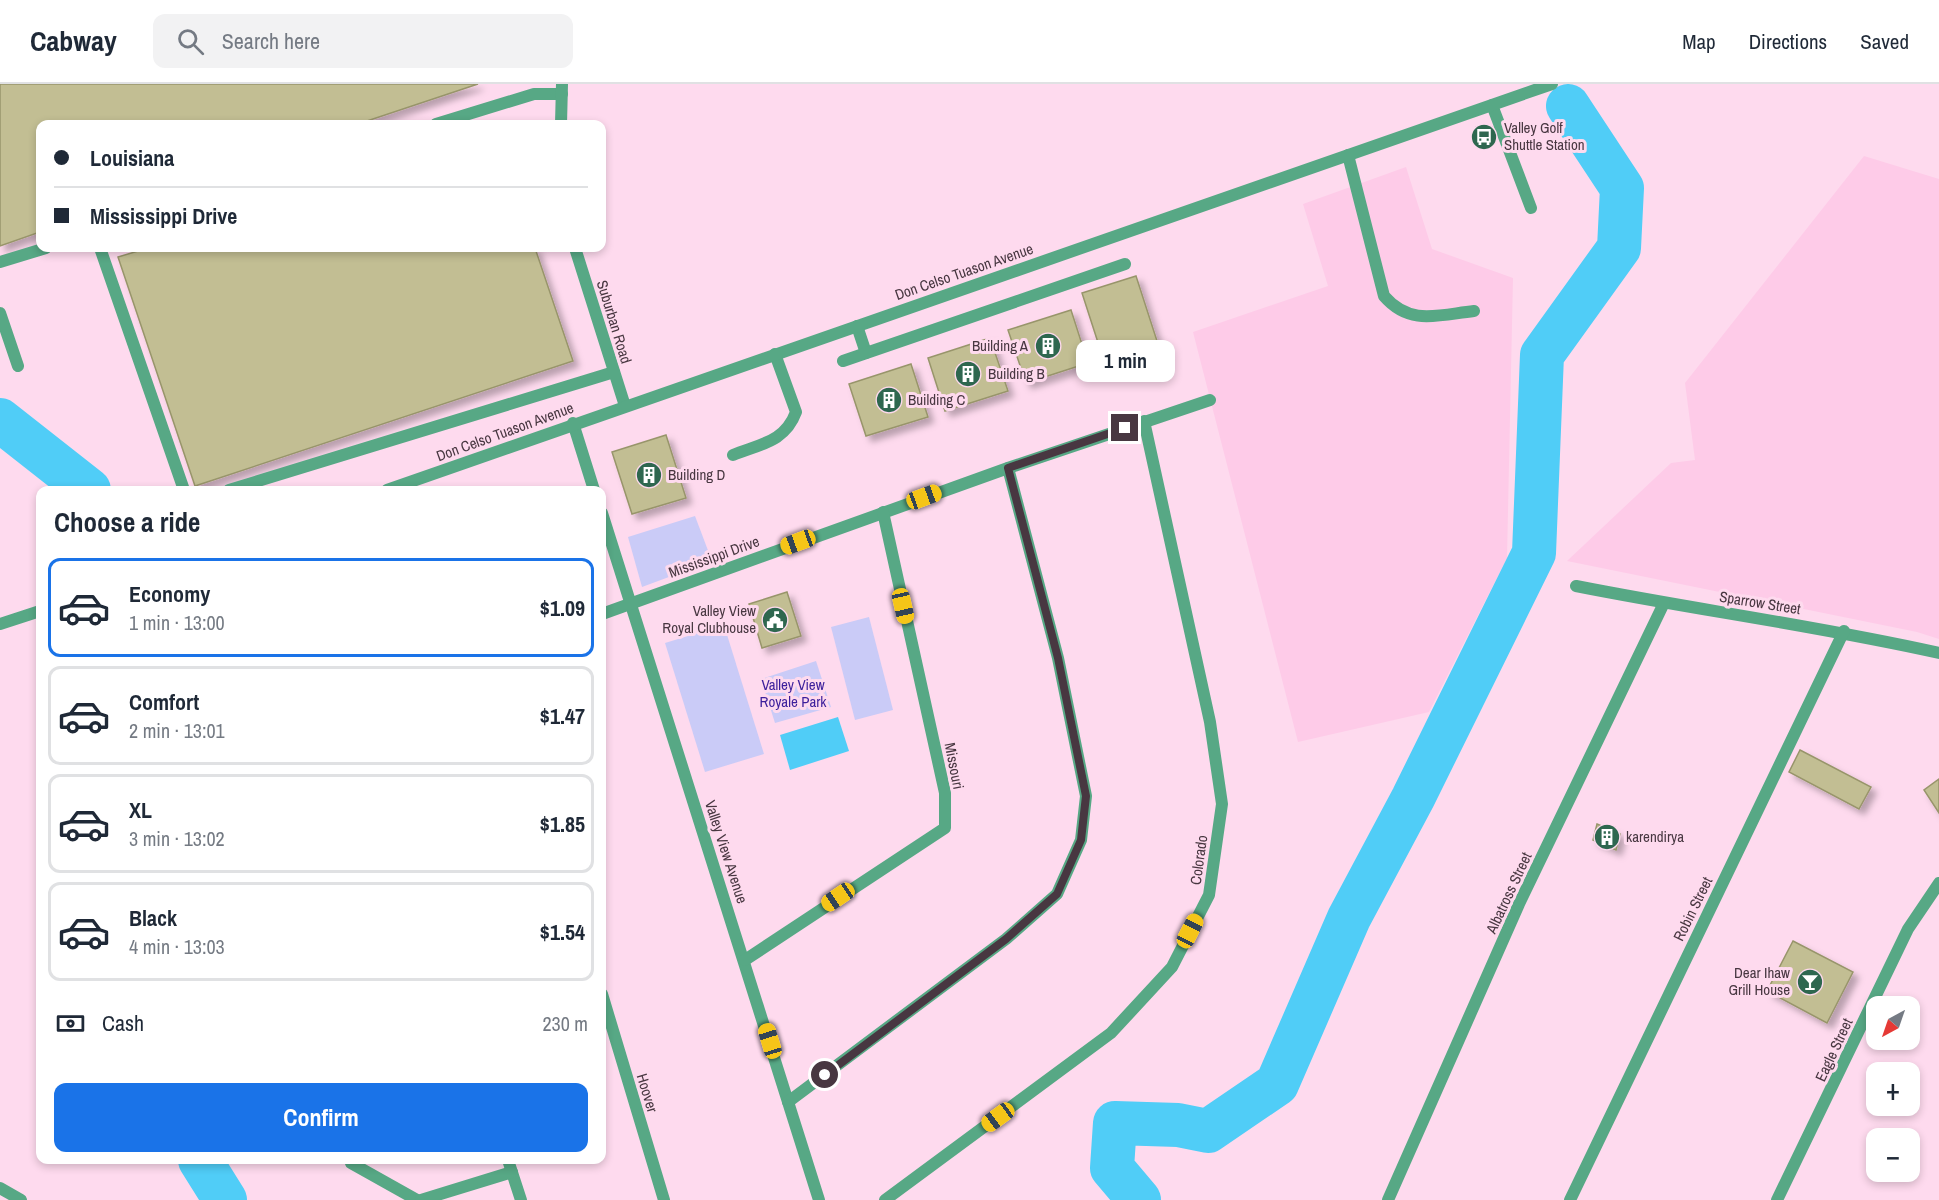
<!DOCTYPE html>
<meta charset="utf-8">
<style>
:root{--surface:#fff;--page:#f2f2f3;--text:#1f2937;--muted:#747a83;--line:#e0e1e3;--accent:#1a73e8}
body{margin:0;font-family:"Archivo Narrow",sans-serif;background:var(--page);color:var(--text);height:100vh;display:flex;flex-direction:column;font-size:22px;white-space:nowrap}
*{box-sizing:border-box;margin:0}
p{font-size:20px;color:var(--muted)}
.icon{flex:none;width:33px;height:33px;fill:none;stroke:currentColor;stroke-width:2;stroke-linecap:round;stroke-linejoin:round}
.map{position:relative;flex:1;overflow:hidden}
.details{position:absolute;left:36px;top:402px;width:570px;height:678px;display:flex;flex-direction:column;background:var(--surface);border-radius:12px;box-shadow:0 3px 9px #0003}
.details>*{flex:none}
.guide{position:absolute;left:36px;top:36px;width:570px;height:132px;border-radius:12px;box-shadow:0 3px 9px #0003;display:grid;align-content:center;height:132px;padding:0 18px;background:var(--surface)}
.needle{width:39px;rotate:220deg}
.tools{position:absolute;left:1866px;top:912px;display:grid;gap:12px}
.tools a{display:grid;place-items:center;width:54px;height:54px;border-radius:12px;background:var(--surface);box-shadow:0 3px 9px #0003;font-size:30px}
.end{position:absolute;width:27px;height:27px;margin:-14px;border:8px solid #483741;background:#fff;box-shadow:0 0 0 3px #fff}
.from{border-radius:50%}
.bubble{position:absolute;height:42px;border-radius:12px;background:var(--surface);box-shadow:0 3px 9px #0003;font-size:20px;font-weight:800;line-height:42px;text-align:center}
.car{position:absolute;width:18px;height:36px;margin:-18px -9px;border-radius:8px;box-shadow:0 0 4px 2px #0007;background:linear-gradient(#f5c518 24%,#345 0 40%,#f5c518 0 76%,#345 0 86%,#f5c518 0)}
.guide b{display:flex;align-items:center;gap:21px;height:57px;font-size:22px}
.guide b+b{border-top:2px solid var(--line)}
.guide i{width:15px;height:15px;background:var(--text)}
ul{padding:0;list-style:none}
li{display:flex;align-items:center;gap:18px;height:99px;margin:0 12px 9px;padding:0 6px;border:3px solid var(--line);border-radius:12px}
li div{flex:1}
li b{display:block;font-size:22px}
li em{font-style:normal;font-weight:800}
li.selected{border-color:var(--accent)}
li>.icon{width:54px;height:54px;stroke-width:1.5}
h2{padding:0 18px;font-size:27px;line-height:72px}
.pay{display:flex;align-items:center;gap:15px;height:66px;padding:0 18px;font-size:22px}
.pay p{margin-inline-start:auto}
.action{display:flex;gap:12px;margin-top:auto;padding:12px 18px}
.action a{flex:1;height:69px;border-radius:12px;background:var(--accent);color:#fff;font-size:24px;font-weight:800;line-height:69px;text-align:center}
header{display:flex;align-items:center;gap:36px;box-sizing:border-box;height:84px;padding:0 30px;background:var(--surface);border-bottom:2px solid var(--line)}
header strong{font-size:28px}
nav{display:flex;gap:33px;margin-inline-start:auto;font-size:21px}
.search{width:420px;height:54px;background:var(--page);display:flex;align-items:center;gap:15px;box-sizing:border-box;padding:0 21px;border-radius:12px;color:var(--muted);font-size:22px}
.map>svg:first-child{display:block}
</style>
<header>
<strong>Cabway</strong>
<div class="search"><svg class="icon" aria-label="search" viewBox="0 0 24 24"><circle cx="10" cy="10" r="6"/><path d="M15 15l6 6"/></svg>Search here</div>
<nav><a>Map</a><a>Directions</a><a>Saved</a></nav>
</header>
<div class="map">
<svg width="1939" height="1116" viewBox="0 0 1939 1116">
<defs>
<filter id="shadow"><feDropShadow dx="5.5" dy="5.5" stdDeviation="3" flood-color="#0004"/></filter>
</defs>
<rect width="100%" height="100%" fill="#fedaee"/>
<g fill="#fecbe8">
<polygon points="1864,72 1939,95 1939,555 1917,548 1567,477 1671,379 1695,376 1685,299"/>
<polygon points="1406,83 1432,165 1513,194 1507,474 1429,628 1298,658 1193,248 1328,202 1303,120"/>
</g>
<g fill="#cacbf7">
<polygon points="695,432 712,477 642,503 628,453"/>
<polygon points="869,533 893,626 855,636 831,543"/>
<polygon points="724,541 764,670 705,688 665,559"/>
<polygon points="816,577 831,623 775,639 761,595"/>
</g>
<polygon fill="#50cdf7" points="838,633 849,667 790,686 780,651"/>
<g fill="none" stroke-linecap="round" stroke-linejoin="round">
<g stroke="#50cdf7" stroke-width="44">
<polyline points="0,336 89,406"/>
<polyline points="200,1076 225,1116"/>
<polyline points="1139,1116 1112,1084 1115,1039 1178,1041 1208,1047 1277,1000 1349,834 1413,714 1534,469 1542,271 1619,164 1622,104 1568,22"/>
</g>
</g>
<g fill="#c2be93" stroke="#98956b" stroke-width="1.5" filter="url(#shadow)">
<polygon points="0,0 478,0 358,40 40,40 40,148 0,162"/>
<polygon points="148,164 535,164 573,277 195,402 118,173"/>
<polygon points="1136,192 1157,257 1103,274 1082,209"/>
<polygon points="1071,226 1088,279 1026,299 1008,246"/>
<polygon points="990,254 1008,307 945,327 928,274"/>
<polygon points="911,280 928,333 866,352 849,300"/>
<polygon points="666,351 686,414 632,430 612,368"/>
<polygon points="787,508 801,552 762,564 749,520"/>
<polygon points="1800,666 1871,703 1859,725 1789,688"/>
<polygon points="1939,695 1939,729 1924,706"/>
<polygon points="1597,740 1620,750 1616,766 1593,756"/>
<polygon points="1793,857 1853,888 1827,939 1767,907"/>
</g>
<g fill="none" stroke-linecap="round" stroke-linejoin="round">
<g stroke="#57a885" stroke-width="12">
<polyline points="1492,21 1531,124"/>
<polyline points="436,40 534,10 562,10"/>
<path d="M1348,71L1384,212C1410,242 1438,231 1474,227"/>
<polyline points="100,164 184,406"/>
<polyline points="0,178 46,164"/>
<polyline points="0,229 18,282"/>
<polyline points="857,242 866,269"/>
<polyline points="843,277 1125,180"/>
<path d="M733,371C760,360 785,358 796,328L775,270"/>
<polyline points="229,406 614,288"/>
</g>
<g stroke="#57a885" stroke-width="12">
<polyline points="561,40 562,0"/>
<polyline points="575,164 625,322"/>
<polyline points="573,339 594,406"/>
<polyline points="602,429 819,1116"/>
<path d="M1576,502C1697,526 1819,542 1939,569"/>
<polyline points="602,530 1008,384 1210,316"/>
<polyline points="745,876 945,744 945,709 883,428"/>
<polyline points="602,910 664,1116"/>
<polyline points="788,1018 1006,855 1057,810 1081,756 1086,712 1058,574 1008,384"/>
<polyline points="508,1076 521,1116"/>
<polyline points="351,1079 417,1116"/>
<polyline points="0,1104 21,1116"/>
<polyline points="421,1116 512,1088"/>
<polyline points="885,1116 1111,949 1172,883 1209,811 1222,720 1210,638 1144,337"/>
<polyline points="1388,1116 1519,820 1664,519"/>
<polyline points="1570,1116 1844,547"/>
<polyline points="1777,1116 1908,845 1939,799"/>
</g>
<g stroke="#57a885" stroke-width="12">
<polyline points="387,406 1552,0"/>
<polyline points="0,540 40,527"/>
</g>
</g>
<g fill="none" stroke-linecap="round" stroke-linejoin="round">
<polyline stroke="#483741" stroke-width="8" points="825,991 1006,855 1057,810 1081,756 1086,712 1058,574 1008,384 1125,344"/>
</g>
<defs>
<g id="bus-disc" transform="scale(1.35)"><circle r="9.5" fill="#2e674f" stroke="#fedaee"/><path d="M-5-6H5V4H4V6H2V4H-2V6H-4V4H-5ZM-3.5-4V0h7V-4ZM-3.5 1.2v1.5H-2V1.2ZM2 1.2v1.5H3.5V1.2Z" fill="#fff"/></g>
<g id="building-disc" transform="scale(1.35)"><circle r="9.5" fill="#2e674f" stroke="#fedaee"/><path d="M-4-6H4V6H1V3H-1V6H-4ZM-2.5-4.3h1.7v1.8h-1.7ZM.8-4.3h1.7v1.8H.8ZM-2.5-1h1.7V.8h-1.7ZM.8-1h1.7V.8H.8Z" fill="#fff"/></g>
<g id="civic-disc" transform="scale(1.35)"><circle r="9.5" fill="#2e674f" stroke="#fedaee"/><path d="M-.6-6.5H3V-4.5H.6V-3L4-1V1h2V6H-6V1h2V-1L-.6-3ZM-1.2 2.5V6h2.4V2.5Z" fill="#fff"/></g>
<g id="bar-disc" transform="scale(1.35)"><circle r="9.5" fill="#2e674f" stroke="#fedaee"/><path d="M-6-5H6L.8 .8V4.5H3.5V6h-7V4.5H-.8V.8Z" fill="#fff"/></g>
</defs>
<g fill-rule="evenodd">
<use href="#bus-disc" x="1484" y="53"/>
<use href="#building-disc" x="1048" y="262"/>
<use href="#building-disc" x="968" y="290"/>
<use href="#building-disc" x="889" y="316"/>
<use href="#building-disc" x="649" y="391"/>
<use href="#civic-disc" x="775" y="536"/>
<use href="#building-disc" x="1607" y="753"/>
<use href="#bar-disc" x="1810" y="898"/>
</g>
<g text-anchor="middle" stroke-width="6" stroke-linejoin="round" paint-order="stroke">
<g font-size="15" fill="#483741" stroke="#fedaee" text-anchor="start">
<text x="1504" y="49">Valley Golf<tspan x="1504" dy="17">Shuttle Station</tspan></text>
<text x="1028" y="267" text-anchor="end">Building A</text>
<text x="988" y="295">Building B</text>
<text x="908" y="321">Building C</text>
<text x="668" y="396">Building D</text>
<text x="756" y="532" text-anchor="end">Valley View<tspan x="756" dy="17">Royal Clubhouse</tspan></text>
<text x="1626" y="758">karendirya</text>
<text x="1790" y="894" text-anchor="end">Dear Ihaw<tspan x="1790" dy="17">Grill House</tspan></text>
</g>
<g font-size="15" fill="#483741" stroke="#fedaee">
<text transform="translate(964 188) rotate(-19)" y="5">Don Celso Tuason Avenue</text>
<text transform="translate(614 238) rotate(73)" y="5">Suburban Road</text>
<text transform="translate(505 348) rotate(-20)" y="5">Don Celso Tuason Avenue</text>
<text transform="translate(714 473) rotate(-20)" y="5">Mississippi Drive</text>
<text transform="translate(1760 519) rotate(9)" y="5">Sparrow Street</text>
<text transform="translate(954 682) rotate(79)" y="5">Missouri</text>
<text transform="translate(726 768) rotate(72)" y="5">Valley View Avenue</text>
<text transform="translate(1199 776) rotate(-82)" y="5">Colorado</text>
<text transform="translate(1509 809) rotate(-65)" y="5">Albatross Street</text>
<text transform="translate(1693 825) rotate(-64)" y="5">Robin Street</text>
<text transform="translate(1834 966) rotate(-65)" y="5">Eagle Street</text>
<text transform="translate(647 1009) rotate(73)" y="5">Hoover</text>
</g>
<g font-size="15" fill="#3c1f9b" stroke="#fedaee">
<text x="793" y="606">Valley View<tspan x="793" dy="17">Royale Park</tspan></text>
</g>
</g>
</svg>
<div class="tools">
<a><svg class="needle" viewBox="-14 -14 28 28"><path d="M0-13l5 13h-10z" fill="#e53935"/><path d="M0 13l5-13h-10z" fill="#747a83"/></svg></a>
<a>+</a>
<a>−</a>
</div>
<i class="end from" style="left:825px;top:991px"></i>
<i class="end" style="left:1125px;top:344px"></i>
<div class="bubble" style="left:1076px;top:256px;width:99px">1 min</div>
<i class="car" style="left:924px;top:413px;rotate:70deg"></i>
<i class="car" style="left:798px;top:458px;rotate:250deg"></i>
<i class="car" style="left:903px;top:522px;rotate:167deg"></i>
<i class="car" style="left:838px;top:813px;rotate:236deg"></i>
<i class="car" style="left:1190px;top:847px;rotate:27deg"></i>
<i class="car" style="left:770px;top:957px;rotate:343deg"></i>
<i class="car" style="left:998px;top:1033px;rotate:234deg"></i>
<div class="guide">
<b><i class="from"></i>Louisiana</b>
<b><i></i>Mississippi Drive</b>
</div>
<section class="details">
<h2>Choose a ride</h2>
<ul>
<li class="selected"><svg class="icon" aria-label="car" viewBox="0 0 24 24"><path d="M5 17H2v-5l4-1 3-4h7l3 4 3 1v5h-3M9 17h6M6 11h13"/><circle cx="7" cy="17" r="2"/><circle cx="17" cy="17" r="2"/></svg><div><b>Economy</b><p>1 min · 13:00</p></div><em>$1.09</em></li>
<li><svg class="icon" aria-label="car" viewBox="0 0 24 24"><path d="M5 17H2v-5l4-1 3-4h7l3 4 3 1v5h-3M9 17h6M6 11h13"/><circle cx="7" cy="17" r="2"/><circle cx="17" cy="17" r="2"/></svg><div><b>Comfort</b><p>2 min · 13:01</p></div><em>$1.47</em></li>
<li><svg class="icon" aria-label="car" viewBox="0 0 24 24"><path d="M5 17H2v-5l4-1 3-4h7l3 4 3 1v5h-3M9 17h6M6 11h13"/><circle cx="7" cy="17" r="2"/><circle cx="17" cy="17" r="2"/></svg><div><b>XL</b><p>3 min · 13:02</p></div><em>$1.85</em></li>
<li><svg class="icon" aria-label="car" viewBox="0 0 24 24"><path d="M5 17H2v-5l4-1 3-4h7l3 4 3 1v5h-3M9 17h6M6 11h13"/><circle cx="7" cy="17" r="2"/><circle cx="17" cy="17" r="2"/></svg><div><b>Black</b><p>4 min · 13:03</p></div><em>$1.54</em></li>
</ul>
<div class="pay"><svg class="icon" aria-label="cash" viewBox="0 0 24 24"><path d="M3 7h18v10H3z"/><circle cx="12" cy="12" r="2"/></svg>Cash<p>230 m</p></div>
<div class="action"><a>Confirm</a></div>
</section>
</div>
